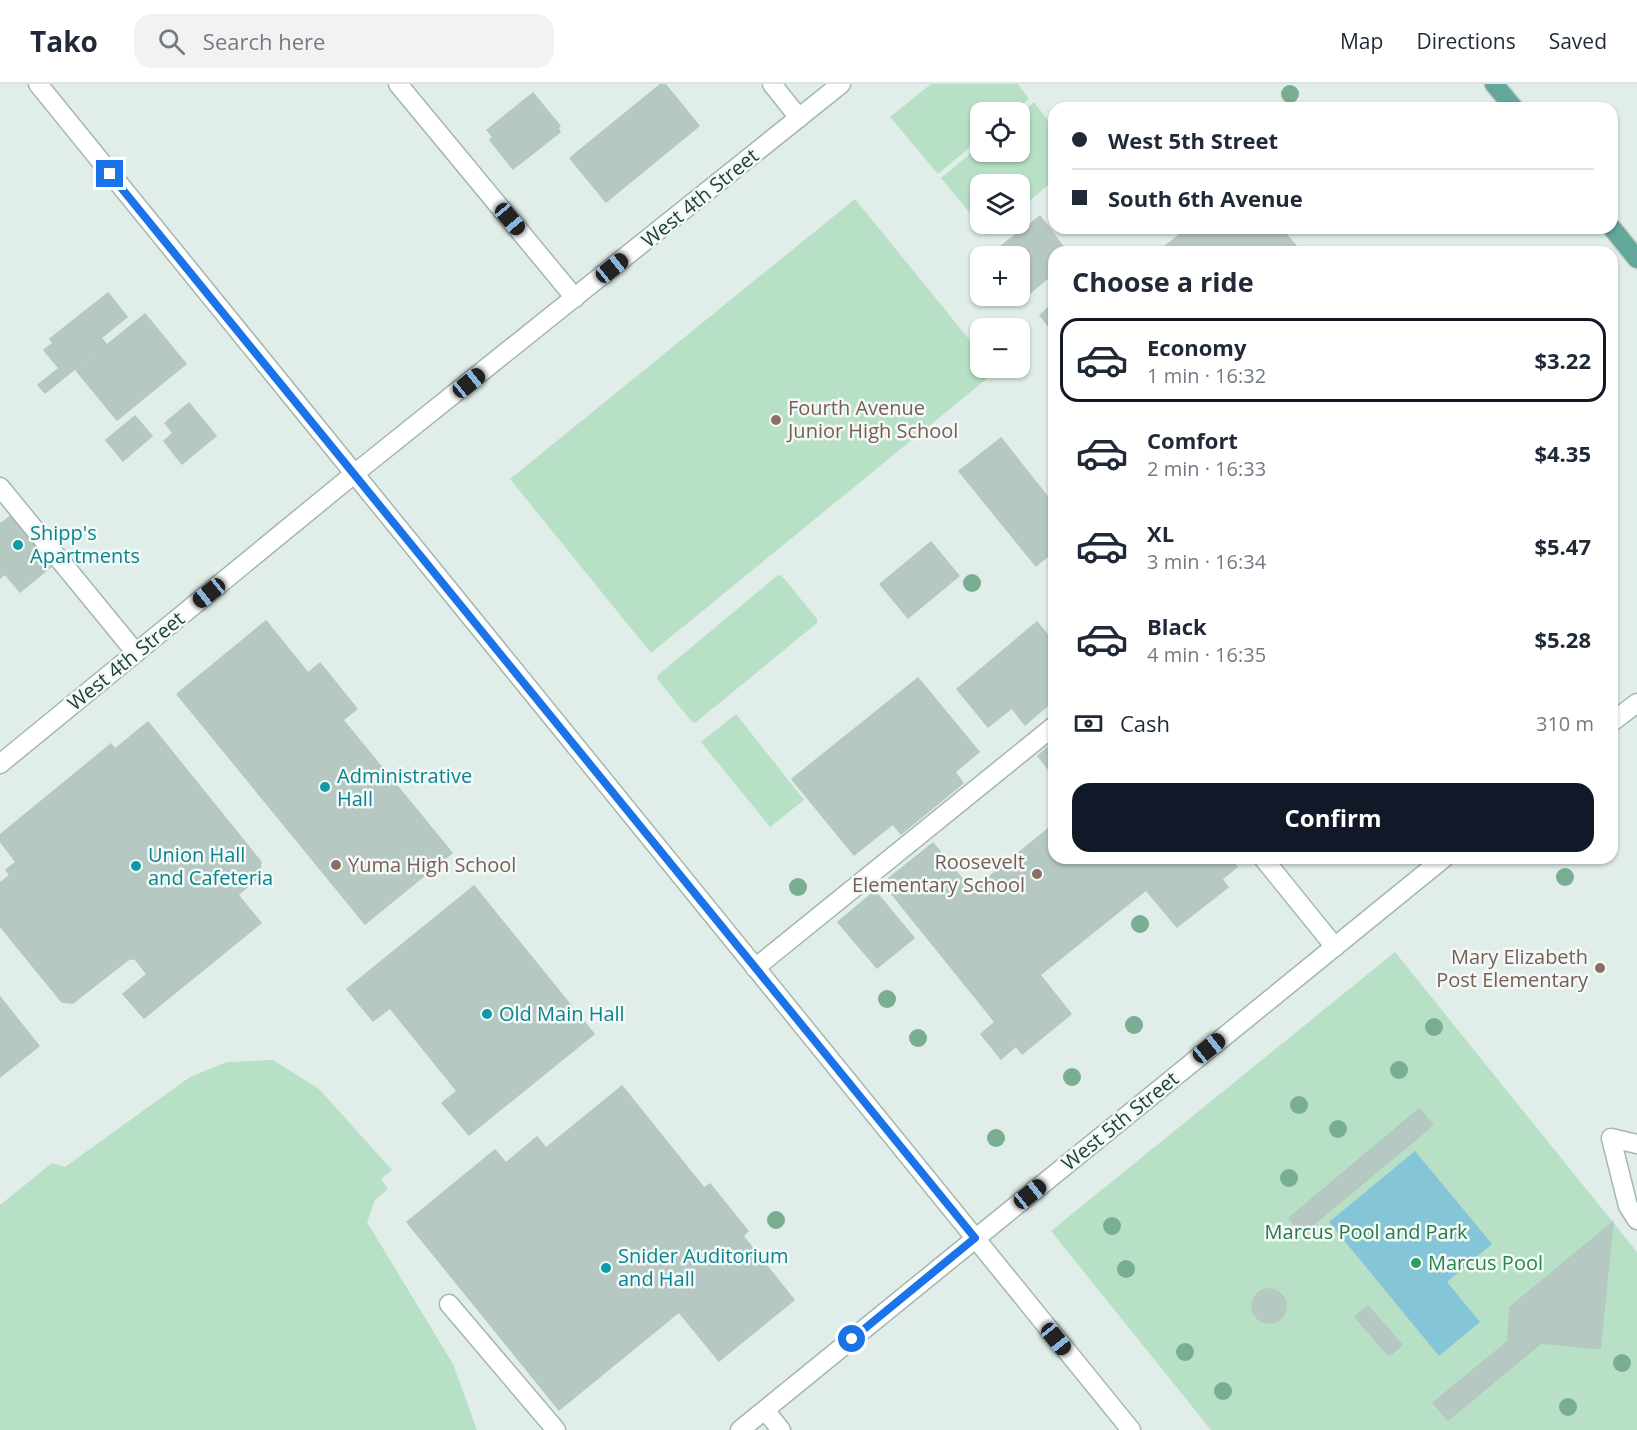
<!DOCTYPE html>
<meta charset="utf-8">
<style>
:root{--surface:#fff;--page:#f2f2f3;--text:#1f2937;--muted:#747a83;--line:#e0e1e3;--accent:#111827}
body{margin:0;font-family:"Open Sans",sans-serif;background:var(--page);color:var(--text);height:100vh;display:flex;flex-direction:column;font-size:22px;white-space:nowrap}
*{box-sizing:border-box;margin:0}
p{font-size:20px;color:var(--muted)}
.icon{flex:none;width:33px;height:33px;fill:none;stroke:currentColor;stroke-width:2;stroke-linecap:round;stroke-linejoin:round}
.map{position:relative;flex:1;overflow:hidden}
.drawer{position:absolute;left:1048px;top:162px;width:570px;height:618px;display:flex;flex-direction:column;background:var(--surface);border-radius:18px;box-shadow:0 2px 4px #0004}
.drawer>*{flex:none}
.banner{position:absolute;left:1048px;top:18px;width:570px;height:132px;border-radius:18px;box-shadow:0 2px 4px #0004;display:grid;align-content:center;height:132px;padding:0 24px;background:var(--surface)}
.buttons{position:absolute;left:970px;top:18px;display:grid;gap:12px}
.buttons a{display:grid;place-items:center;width:60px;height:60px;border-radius:12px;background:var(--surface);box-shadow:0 2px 4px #0004;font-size:30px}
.end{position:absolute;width:27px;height:27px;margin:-14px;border:8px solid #1a73e8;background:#fff;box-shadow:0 0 0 3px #fff}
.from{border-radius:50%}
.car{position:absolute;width:18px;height:36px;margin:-18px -9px;border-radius:8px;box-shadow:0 0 4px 2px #0007;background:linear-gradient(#222 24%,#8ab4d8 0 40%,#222 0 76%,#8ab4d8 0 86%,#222 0)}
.banner b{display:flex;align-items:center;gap:21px;height:57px;font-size:22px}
.banner b+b{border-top:2px solid var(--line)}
.banner i{width:15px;height:15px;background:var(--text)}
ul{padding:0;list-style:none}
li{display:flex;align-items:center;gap:18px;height:84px;margin:0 12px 9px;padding:0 12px;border:3px solid transparent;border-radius:18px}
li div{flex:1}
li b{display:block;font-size:22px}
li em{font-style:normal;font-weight:700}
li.on{border-color:var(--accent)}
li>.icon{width:54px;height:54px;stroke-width:1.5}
h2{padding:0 24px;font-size:27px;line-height:72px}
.pay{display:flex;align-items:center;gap:15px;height:66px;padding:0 24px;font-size:22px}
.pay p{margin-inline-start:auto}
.primary-button{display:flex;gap:12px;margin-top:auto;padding:12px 24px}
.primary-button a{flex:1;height:69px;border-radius:18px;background:var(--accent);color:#fff;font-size:24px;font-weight:700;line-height:69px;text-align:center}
header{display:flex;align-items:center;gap:36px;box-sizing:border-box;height:84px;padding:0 30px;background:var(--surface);border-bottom:2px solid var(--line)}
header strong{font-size:28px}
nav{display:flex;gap:33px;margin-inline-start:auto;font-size:21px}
.search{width:420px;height:54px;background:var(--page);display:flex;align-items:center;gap:15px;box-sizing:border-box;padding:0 21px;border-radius:18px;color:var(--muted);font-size:22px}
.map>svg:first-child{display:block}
</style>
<header>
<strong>Tako</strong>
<div class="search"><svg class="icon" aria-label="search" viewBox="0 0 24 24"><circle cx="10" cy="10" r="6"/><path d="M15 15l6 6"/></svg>Search here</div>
<nav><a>Map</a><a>Directions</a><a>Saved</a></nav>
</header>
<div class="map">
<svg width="1637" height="1346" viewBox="0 0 1637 1346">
<rect width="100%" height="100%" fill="#e1ede9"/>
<g fill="#b8e0c6">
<polygon points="931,0 1018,0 1029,15 1013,28 981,28 981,54 938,90 890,33"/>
<polygon points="1034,18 1054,45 1054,96 1020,125 1020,100 981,100 981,140 1002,140 988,151 941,94 981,61 981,68 1020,68 1020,30"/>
<polygon points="855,115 981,270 981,284 992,284 995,288 651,569 510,395"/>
<polygon points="778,491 782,492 817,535 817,539 695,639 692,638 657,595 658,591"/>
<polygon points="736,630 804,716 770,743 701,658"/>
<polygon points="1395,868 1637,1168 1637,1346 1211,1346 1051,1147"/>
<polygon points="273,976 319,1005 392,1086 381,1095 388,1105 375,1116 367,1138 453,1280 477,1346 0,1346 0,1121 52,1079 65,1083 190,993 227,978"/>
</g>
<polygon fill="#84c5d8" points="1415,1067 1492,1160 1447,1198 1480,1238 1439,1272 1329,1138"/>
<g fill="#b6c8c2" stroke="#b3c8c0" stroke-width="1.5">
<polygon points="661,0 665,0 699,42 606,118 570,74"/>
<polygon points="533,9 560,42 558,44 560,48 513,85 490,56 493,53 487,46"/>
<polygon points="1040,132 1067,168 1054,168 1054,189 1025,213 1020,207 1020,172 993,172 991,170"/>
<polygon points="1188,144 1281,144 1301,168 1166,168 1163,164"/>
<polygon points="108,209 127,233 101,254 106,260 45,309 38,301 59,284 44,266 53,259 50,255"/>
<polygon points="1054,219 1054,249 1040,231"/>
<polygon points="145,230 186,280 117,336 76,286"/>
<polygon points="189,319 216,352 182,380 164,357 173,349 165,339"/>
<polygon points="135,332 152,352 123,377 106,356"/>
<polygon points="1001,354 1054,421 1054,467 1036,482 959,387"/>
<polygon points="12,431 53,481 20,508 5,490 0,494 0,440"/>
<polygon points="931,458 959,492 908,534 880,500"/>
<polygon points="266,537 308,589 320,579 357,625 343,636 452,769 365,840 177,610"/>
<polygon points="1037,538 1054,559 1054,594 1050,597 1054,602 1054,616 1025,641 1012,624 988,643 957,605"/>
<polygon points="918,594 979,668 955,688 963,699 901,750 893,740 854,771 792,695"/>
<polygon points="148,638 261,778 259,793 238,811 261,839 144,934 123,910 147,890 135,875 129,875 73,919 62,918 0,842 0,799 10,791 6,786 16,778 0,757 0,751 111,660 115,665"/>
<polygon points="1054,658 1054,692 1038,672"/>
<polygon points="1054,740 1054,774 1230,774 1237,783 1222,795 1228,803 1177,843 1146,806 1040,891 1071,930 1022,970 1016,962 1001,975 981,950 995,938 883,799 933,759 972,807"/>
<polygon points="474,802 594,950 469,1051 442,1019 457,1007 390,924 373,937 347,905"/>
<polygon points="875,807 914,854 877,884 838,838"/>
<polygon points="0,913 39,962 0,993"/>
<polygon points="622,1002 704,1104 710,1100 748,1147 743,1152 794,1216 719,1277 679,1228 559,1326 407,1138 495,1066 506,1079 537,1053 546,1064"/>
<polygon points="1419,1025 1433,1041 1302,1150 1289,1134"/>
<polygon points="1613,1138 1600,1265 1541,1259 1448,1336 1433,1319 1508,1257 1510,1223"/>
<circle cx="1269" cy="1222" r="17"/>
<polygon points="1368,1222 1402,1261 1389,1272 1355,1233"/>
</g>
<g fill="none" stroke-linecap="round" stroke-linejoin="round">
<g stroke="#a3b6b1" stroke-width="21">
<g id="minor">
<polyline points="38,0 1131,1346"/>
<polyline points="398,0 575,214"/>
<polyline points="772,0 799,34"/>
<polyline points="0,403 136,569"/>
<polyline points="1612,638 1637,619"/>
<polyline points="0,680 354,390 841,0"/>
<polyline points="1263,774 1335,863"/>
<polyline points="755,884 1054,642"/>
<polyline points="1637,1060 1611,1054 1628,1122 1637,1136"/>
<polyline points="449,1220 556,1346"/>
<polyline points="765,1326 781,1346"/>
<polyline points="740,1346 1444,774"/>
</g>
</g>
<g stroke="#c1cac8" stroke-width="21">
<g id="major">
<polyline points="1494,0 1514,24"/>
<polyline points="1612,144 1637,175"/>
</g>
</g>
<use href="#minor" stroke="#fff" stroke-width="18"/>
<use href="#major" stroke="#62a79a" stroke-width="18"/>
</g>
<g fill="#7aae93">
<circle cx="1290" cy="10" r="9"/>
<circle cx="972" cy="499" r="9"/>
<circle cx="1565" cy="793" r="9"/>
<circle cx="798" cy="803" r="9"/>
<circle cx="1140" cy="840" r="9"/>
<circle cx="887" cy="915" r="9"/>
<circle cx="1134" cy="941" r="9"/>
<circle cx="1434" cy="943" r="9"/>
<circle cx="918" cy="954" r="9"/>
<circle cx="1399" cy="986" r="9"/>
<circle cx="1072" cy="993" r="9"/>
<circle cx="1299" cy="1021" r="9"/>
<circle cx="1338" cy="1045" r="9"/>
<circle cx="996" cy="1054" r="9"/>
<circle cx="1289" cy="1094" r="9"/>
<circle cx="776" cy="1136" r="9"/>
<circle cx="1112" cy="1142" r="9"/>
<circle cx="1126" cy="1185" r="9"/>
<circle cx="1185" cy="1268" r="9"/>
<circle cx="1622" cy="1279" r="9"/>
<circle cx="1223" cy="1307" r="9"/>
<circle cx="1568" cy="1323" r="9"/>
</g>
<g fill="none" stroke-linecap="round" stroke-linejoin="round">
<polyline stroke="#1a73e8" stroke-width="8" points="110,90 975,1154 852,1255"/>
</g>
<g fill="#8d6e63" stroke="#f2f9f6" stroke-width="2">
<circle cx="776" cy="336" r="6"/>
<circle cx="336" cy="781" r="6"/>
<circle cx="1037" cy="790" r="6"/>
<circle cx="1600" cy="884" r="6"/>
</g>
<g fill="#0f9aa8" stroke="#f2f9f6" stroke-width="2">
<circle cx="18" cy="461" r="6"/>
<circle cx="325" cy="703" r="6"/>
<circle cx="136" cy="782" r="6"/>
<circle cx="487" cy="930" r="6"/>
<circle cx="606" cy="1184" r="6"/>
</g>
<circle fill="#2e9e5b" stroke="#f2f9f6" stroke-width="2" cx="1416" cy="1179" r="6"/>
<g text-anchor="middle" stroke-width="5" stroke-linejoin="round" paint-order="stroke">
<g font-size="20" fill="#204039" stroke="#f2f9f6">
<text transform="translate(700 114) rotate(-39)" y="7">West 4th Street</text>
<text transform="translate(126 577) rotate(-39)" y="7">West 4th Street</text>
<text transform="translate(1120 1037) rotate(-39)" y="7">West 5th Street</text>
</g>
<g font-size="20" fill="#785e54" stroke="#f2f9f6" text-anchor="start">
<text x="788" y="331">Fourth Avenue<tspan x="788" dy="23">Junior High School</tspan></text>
<text x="1025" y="785" text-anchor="end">Roosevelt<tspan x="1025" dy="23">Elementary School</tspan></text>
<text x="348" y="788">Yuma High School</text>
<text x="1588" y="880" text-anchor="end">Mary Elizabeth<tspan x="1588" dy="23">Post Elementary</tspan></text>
</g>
<g font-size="20" fill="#0d838f" stroke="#f2f9f6" text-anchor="start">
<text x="30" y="456">Shipp's<tspan x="30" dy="23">Apartments</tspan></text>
<text x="337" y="699">Administrative<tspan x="337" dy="23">Hall</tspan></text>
<text x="148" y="778">Union Hall<tspan x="148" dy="23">and Cafeteria</tspan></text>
<text x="499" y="937">Old Main Hall</text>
<text x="618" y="1179">Snider Auditorium<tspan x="618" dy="23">and Hall</tspan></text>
</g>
<g font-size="20" fill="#267b4d" stroke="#f2f9f6">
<text x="1366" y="1155">Marcus Pool and Park</text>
</g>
<g font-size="20" fill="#27864d" stroke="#f2f9f6" text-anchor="start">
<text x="1428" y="1186">Marcus Pool</text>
</g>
</g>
</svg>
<div class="buttons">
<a><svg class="icon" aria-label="locate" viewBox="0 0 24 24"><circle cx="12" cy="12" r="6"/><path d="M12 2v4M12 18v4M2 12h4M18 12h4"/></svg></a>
<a><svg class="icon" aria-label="layers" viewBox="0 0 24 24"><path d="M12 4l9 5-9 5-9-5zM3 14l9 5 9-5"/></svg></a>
<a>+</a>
<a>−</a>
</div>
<i class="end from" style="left:852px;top:1255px"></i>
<i class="end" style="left:110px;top:90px"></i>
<i class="car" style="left:510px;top:135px;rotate:140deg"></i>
<i class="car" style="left:612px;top:184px;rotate:51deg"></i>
<i class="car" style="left:469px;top:299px;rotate:51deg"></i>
<i class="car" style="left:209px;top:509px;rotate:231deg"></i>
<i class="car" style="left:1209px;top:964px;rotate:51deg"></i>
<i class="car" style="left:1030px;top:1110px;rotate:51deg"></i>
<i class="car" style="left:1056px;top:1255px;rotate:141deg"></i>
<div class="banner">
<b><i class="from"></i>West 5th Street</b>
<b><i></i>South 6th Avenue</b>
</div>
<section class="drawer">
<h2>Choose a ride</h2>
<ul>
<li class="on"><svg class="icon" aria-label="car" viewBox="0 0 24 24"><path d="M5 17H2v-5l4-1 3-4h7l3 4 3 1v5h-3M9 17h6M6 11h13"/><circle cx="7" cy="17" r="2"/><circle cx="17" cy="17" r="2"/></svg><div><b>Economy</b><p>1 min · 16:32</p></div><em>$3.22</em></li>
<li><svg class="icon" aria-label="car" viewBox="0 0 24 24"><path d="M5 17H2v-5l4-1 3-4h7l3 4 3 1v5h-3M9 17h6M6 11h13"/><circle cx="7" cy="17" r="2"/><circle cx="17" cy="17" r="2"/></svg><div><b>Comfort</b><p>2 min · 16:33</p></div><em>$4.35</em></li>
<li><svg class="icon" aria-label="car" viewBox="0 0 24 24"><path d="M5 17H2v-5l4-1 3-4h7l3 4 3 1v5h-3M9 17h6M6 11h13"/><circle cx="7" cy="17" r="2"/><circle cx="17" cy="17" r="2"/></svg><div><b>XL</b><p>3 min · 16:34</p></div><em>$5.47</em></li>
<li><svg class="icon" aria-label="car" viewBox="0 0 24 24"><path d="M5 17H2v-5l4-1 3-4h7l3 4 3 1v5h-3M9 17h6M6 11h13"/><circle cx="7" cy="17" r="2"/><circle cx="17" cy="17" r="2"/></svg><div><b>Black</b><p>4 min · 16:35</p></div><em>$5.28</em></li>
</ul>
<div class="pay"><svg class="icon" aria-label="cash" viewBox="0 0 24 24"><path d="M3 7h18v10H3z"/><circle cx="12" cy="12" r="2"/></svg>Cash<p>310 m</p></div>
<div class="primary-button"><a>Confirm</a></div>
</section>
</div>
